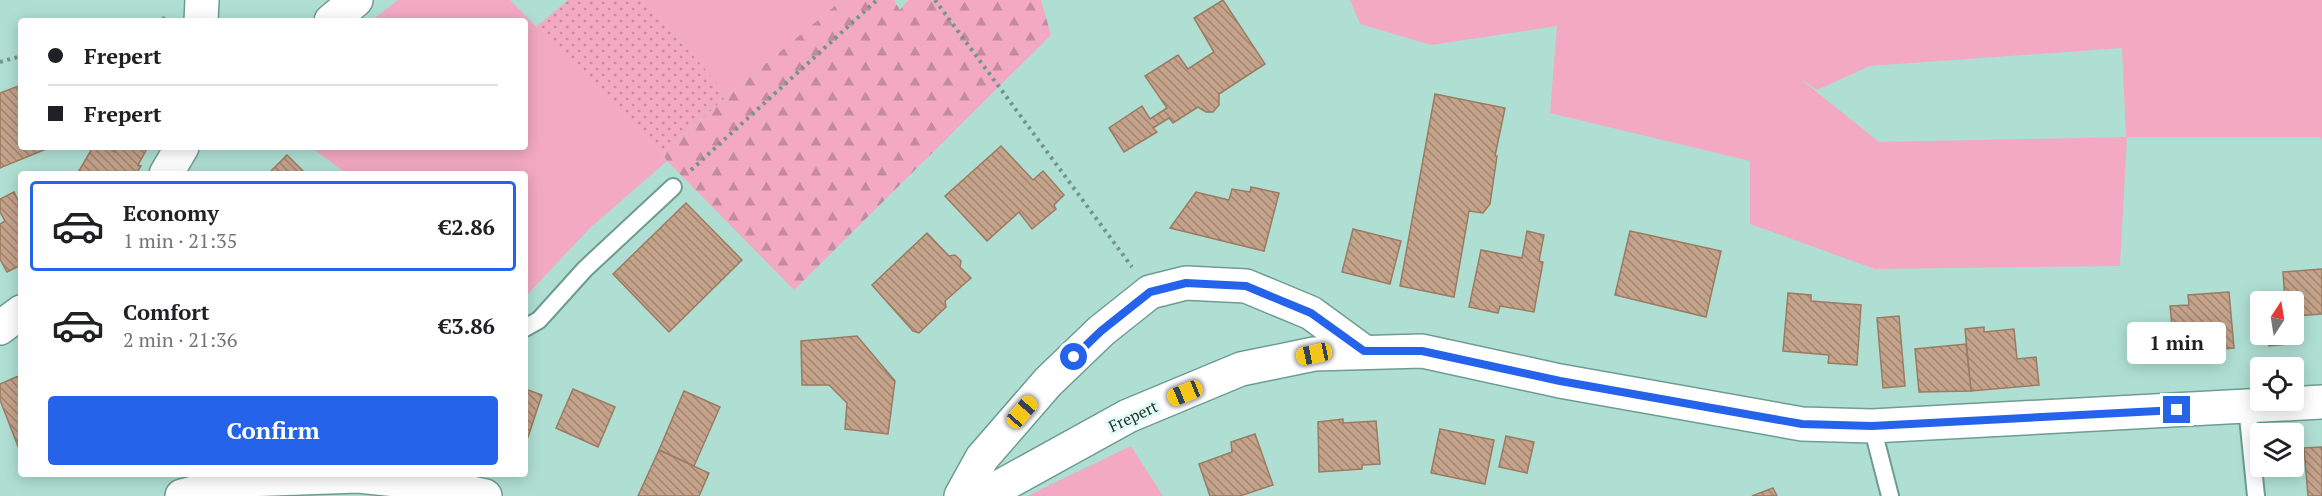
<!DOCTYPE html>
<meta charset="utf-8">
<style>
:root{--surface:#fff;--page:#f2f2f2;--text:#202124;--muted:#757577;--line:#e0e0e0;--accent:#2563eb}
body{margin:0;font-family:"PT Serif",serif;background:var(--page);color:var(--text);height:100vh;display:flex;flex-direction:column;font-size:22px;white-space:nowrap}
*{box-sizing:border-box;margin:0}
p{font-size:20px;color:var(--muted)}
.icon{flex:none;width:33px;height:33px;fill:none;stroke:currentColor;stroke-width:2;stroke-linecap:round;stroke-linejoin:round}
.map{position:relative;flex:1;overflow:hidden}
.drawer{position:absolute;left:18px;top:171px;width:510px;height:306px;display:flex;flex-direction:column;background:var(--surface);border-radius:6px;box-shadow:0 3px 15px #0003}
.drawer>*{flex:none}
.hud{position:absolute;left:18px;top:18px;width:510px;height:132px;border-radius:6px;box-shadow:0 3px 15px #0003;display:grid;align-content:center;height:132px;padding:0 30px;background:var(--surface)}
.needle{width:39px;rotate:12deg}
.tools{position:absolute;left:2250px;top:291px;display:grid;gap:12px}
.tools a{display:grid;place-items:center;width:54px;height:54px;border-radius:6px;background:var(--surface);box-shadow:0 3px 15px #0003;font-size:30px}
.end{position:absolute;width:27px;height:27px;margin:-14px;border:8px solid #2563eb;background:#fff;box-shadow:0 0 0 3px #fff}
.from{border-radius:50%}
.bubble{position:absolute;height:42px;border-radius:6px;background:var(--surface);box-shadow:0 3px 15px #0003;font-size:20px;font-weight:700;line-height:42px;text-align:center}
.car{position:absolute;width:18px;height:36px;margin:-18px -9px;border-radius:8px;box-shadow:0 0 4px 2px #0007;background:linear-gradient(#f5c518 24%,#345 0 40%,#f5c518 0 76%,#345 0 86%,#f5c518 0)}
.hud b{display:flex;align-items:center;gap:21px;height:57px;font-size:22px}
.hud b+b{border-top:2px solid var(--line)}
.hud i{width:15px;height:15px;background:var(--text)}
ul{padding:10px 0 0;list-style:none}
li{display:flex;align-items:center;gap:18px;height:90px;margin:0 12px 9px;padding:0 18px;border:3px solid transparent;border-radius:6px}
li div{flex:1}
li b{display:block;font-size:22px}
li em{font-style:normal;font-weight:700}
li.selected{border-color:var(--accent)}
li>.icon{width:54px;height:54px;stroke-width:1.5}
.action{display:flex;gap:12px;margin-top:auto;padding:12px 30px}
.action a{flex:1;height:69px;border-radius:6px;background:var(--accent);color:#fff;font-size:24px;font-weight:700;line-height:69px;text-align:center}
.map>svg:first-child{display:block}
</style>
<div class="map">
<svg width="2322" height="496" viewBox="0 0 2322 496">
<defs>
<pattern id="forest-firs" width="22" height="20" patternUnits="userSpaceOnUse" patternTransform="scale(1.5)"><rect width="22" height="20" fill="#f3a9c2"/><path d="M5 1l3.5 6h-7zM16 11l3.5 6h-7z" fill="#c48a9e"/></pattern>
<pattern id="garden-dots" width="8" height="8" patternUnits="userSpaceOnUse" patternTransform="scale(1.5)"><rect width="8" height="8" fill="#f3a9c2"/><path d="M2 2h.1M6 6h.1" fill="none" stroke="#c48a9e" stroke-width="1.8" stroke-linecap="round"/></pattern>
<pattern id="building-back-hatch" width="6" height="6" patternUnits="userSpaceOnUse" patternTransform="scale(1.5)"><rect width="6" height="6" fill="#c5a38b"/><path d="M-1 5l2 2M0 0l6 6M5-1l2 2" fill="none" stroke="#9f8572"/></pattern>
</defs>
<rect width="100%" height="100%" fill="#afdfd3"/>
<g fill="#f3a9c2" fill-rule="evenodd">
<polygon points="398,0 510,0 663,154 667,161 590,228 525,297 525,174 347,174 311,147 525,147 525,21 371,21"/>
<polygon points="644,0 842,0 728,95"/>
<path d="M1350,0H2322V140L2320,137H2127L2120,266L1875,269L1750,224V161L1550,113L1557,26L1431,45L1360,24ZM2122,48L2126,137L1879,142L1798,77L1817,90L1870,66Z"/>
<polygon points="1131,446 1163,496 1027,496"/>
</g>
<polygon fill="url(#forest-firs)" points="842,0 894,0 900,10 908,0 1041,0 1051,35 794,290 667,161 663,154 728,95"/>
<polygon fill="url(#garden-dots)" points="568,0 644,0 728,95 663,154 536,27"/>
<g fill="url(#building-back-hatch)" stroke="#9b7b63" stroke-width="1.5">
<polygon points="1223,0 1265,64 1219,94 1219,105 1213,112 1206,112 1198,107 1173,123 1169,118 1153,128 1157,132 1124,152 1109,128 1142,106 1150,119 1167,108 1145,76 1178,55 1188,69 1214,52 1194,18"/>
<polygon points="21,85 21,147 51,147 0,168 0,93"/>
<polygon points="1435,94 1505,108 1495,156 1497,156 1490,204 1483,213 1469,211 1454,297 1400,286"/>
<polygon points="1001,146 1033,180 1043,171 1064,195 1054,205 1056,209 1032,229 1019,212 987,241 945,196"/>
<polygon points="93,147 107,147 115,152 117,147 148,147 138,165 141,166 136,174 77,174"/>
<polygon points="287,155 306,174 268,174"/>
<polygon points="1251,187 1279,193 1264,251 1170,228 1196,192 1229,200 1232,189 1250,192"/>
<polygon points="14,192 21,206 21,265 7,272 0,259 0,224 5,221 0,212 0,199"/>
<polygon points="686,203 742,260 669,332 613,274"/>
<polygon points="1353,229 1401,241 1390,284 1342,272"/>
<polygon points="1527,231 1544,235 1539,261 1543,262 1534,312 1500,306 1498,313 1469,307 1481,250 1522,258"/>
<polygon points="1630,231 1721,251 1706,317 1615,295"/>
<polygon points="927,233 949,256 955,255 961,261 960,267 971,278 945,301 946,307 919,333 913,331 872,285"/>
<polygon points="2322,269 2322,314 2295,316 2297,343 2269,346 2269,334 2294,334 2294,302 2272,302 2285,300 2283,272"/>
<polygon points="2229,292 2234,348 2196,351 2195,344 2174,346 2170,306 2189,305 2188,295"/>
<polygon points="1788,293 1811,295 1811,301 1861,305 1857,365 1828,363 1829,355 1783,351"/>
<polygon points="1899,316 1905,386 1883,388 1877,318"/>
<polygon points="1984,327 1984,332 2014,329 2017,359 2036,357 2039,385 1971,391 1965,329"/>
<polygon points="857,336 895,381 888,434 845,429 847,403 829,385 802,385 801,341"/>
<polygon points="1966,344 1971,391 1919,392 1915,349"/>
<polygon points="21,375 21,454 0,400 0,384"/>
<polygon points="525,389 542,395 528,437 525,436"/>
<polygon points="573,389 615,407 598,447 556,428"/>
<polygon points="684,391 720,407 694,466 659,450"/>
<polygon points="1343,419 1343,423 1376,421 1380,464 1362,465 1362,469 1319,472 1318,422"/>
<polygon points="1440,429 1494,440 1485,484 1431,473"/>
<polygon points="1255,434 1273,485 1240,496 1210,496 1199,464 1232,452 1231,442"/>
<polygon points="1506,436 1534,442 1527,473 1499,467"/>
<polygon points="2322,447 2322,496 2308,496 2304,448"/>
<polygon points="659,450 709,473 699,496 638,496"/>
<polygon points="1773,488 1777,496 1752,496"/>
</g>
<g fill="none" stroke-linecap="round" stroke-linejoin="round">
<g stroke="#6e9c91" stroke-width="20">
<g id="service">
<polyline points="525,328 539,320 585,269 673,187"/>
<polyline points="2247,407 2256,496"/>
<polyline points="1872,426 1890,496"/>
</g>
</g>
<g stroke="#6e9c91" stroke-width="36">
<g id="minor">
<polyline points="201,21 202,0"/>
<polyline points="331,21 356,0"/>
<polyline points="166,174 182,147"/>
<polyline points="0,328 21,312"/>
<polyline points="961,496 982,458 1048,382 1101,331 1150,292 1186,283 1246,286 1311,313 1363,351"/>
</g>
</g>
<g stroke="#6e9c91" stroke-width="36">
<g id="tertiary">
<polyline points="182,496 244,480 358,476 425,483 485,496"/>
<polyline points="983,496 1128,416 1241,369 1314,354 1422,351 1560,381 1802,424 1872,426 2322,402"/>
</g>
</g>
<g stroke="#72958d" stroke-width="4" stroke-dasharray="3 4.5" stroke-linecap="butt">
<polyline points="935,0 1132,267"/>
<polyline points="155,21 169,17"/>
<polyline points="0,62 21,56"/>
<polyline points="691,170 877,0"/>
</g>
<use href="#service" stroke="#fff" stroke-width="16"/>
<use href="#minor" stroke="#fff" stroke-width="33"/>
<use href="#tertiary" stroke="#fff" stroke-width="33"/>
</g>
<g fill="none" stroke-linecap="round" stroke-linejoin="round">
<polyline stroke="#2563eb" stroke-width="8" points="1074,357 1101,331 1150,292 1186,283 1246,286 1311,313 1364,351 1422,351 1560,381 1802,424 1872,426 2177,410"/>
</g>
<g text-anchor="middle" stroke-width="6" stroke-linejoin="round" paint-order="stroke">
<g font-size="16" fill="#1e312d" stroke="#e3fbf4">
<text transform="translate(1133 416) rotate(-25)" y="6">Frepert</text>
</g>
</g>
</svg>
<div class="tools">
<a><svg class="needle" viewBox="-14 -14 28 28"><path d="M0-13l5 13h-10z" fill="#e53935"/><path d="M0 13l5-13h-10z" fill="#757577"/></svg></a>
<a><svg class="icon" aria-label="locate" viewBox="0 0 24 24"><circle cx="12" cy="12" r="6"/><path d="M12 2v4M12 18v4M2 12h4M18 12h4"/></svg></a>
<a><svg class="icon" aria-label="layers" viewBox="0 0 24 24"><path d="M12 4l9 5-9 5-9-5zM3 14l9 5 9-5"/></svg></a>
</div>
<i class="end from" style="left:1074px;top:357px"></i>
<i class="end" style="left:2177px;top:410px"></i>
<div class="bubble" style="left:2127px;top:322px;width:99px">1 min</div>
<i class="car" style="left:1314px;top:354px;rotate:258deg"></i>
<i class="car" style="left:1185px;top:393px;rotate:248deg"></i>
<i class="car" style="left:1022px;top:412px;rotate:41deg"></i>
<div class="hud">
<b><i class="from"></i>Frepert</b>
<b><i></i>Frepert</b>
</div>
<section class="drawer">
<ul>
<li class="selected"><svg class="icon" aria-label="car" viewBox="0 0 24 24"><path d="M5 17H2v-5l4-1 3-4h7l3 4 3 1v5h-3M9 17h6M6 11h13"/><circle cx="7" cy="17" r="2"/><circle cx="17" cy="17" r="2"/></svg><div><b>Economy</b><p>1 min · 21:35</p></div><em>€2.86</em></li>
<li><svg class="icon" aria-label="car" viewBox="0 0 24 24"><path d="M5 17H2v-5l4-1 3-4h7l3 4 3 1v5h-3M9 17h6M6 11h13"/><circle cx="7" cy="17" r="2"/><circle cx="17" cy="17" r="2"/></svg><div><b>Comfort</b><p>2 min · 21:36</p></div><em>€3.86</em></li>
</ul>
<div class="action"><a>Confirm</a></div>
</section>
</div>
